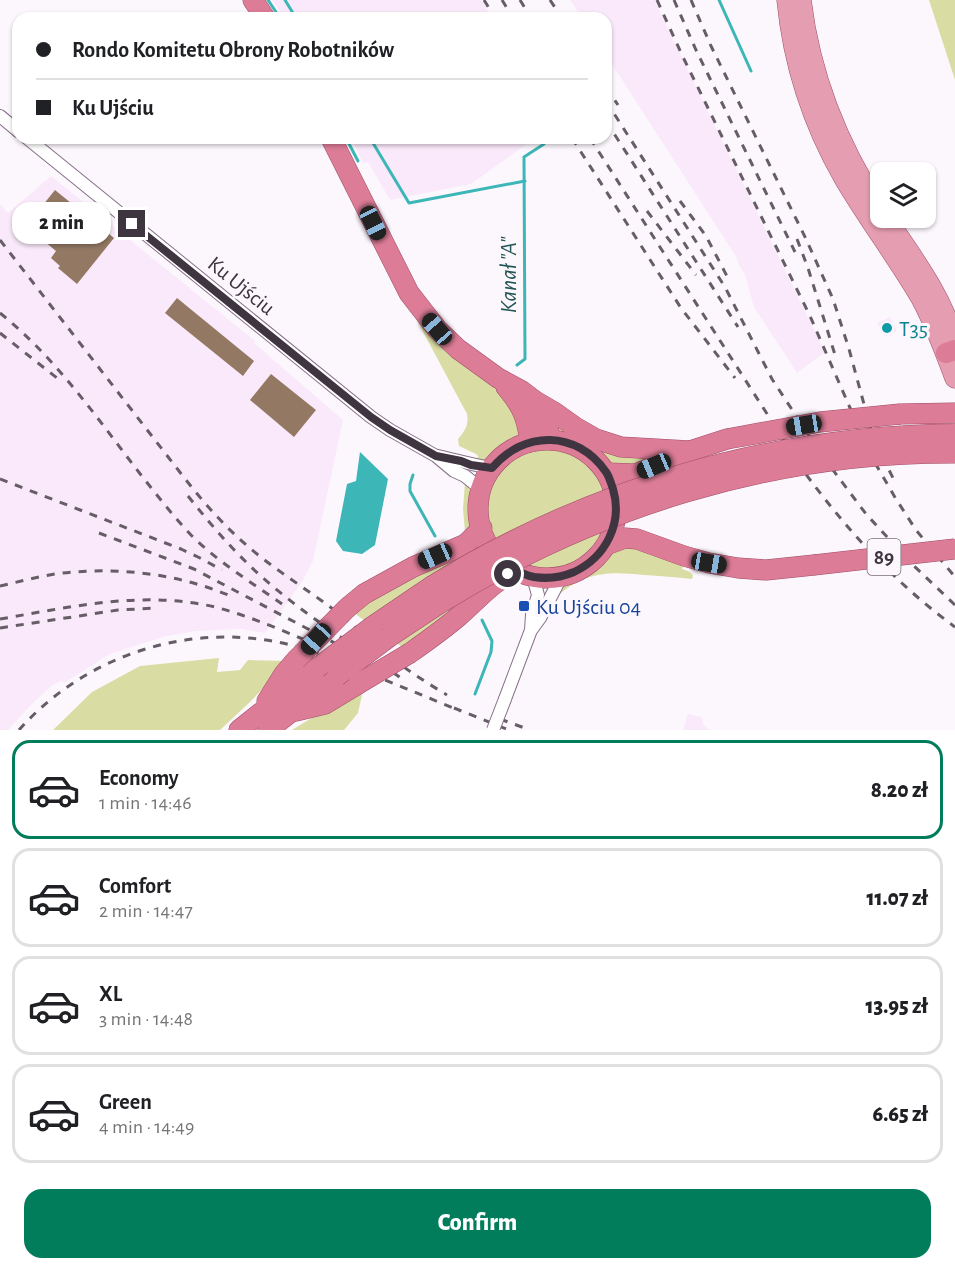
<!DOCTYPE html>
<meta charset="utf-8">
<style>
:root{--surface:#fff;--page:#f6f6f6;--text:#202124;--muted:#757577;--line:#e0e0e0;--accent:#017d5b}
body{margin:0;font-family:"Alegreya Sans",sans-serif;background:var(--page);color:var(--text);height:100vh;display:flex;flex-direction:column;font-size:22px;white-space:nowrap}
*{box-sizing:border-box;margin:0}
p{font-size:20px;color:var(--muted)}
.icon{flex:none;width:33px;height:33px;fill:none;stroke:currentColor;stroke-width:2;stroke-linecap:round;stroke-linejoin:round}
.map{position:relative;height:730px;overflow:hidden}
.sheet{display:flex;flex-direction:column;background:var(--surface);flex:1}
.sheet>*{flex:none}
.hud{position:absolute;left:12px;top:12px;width:600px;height:132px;border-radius:18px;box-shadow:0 2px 4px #0004;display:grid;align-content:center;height:132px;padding:0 24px;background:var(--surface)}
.controls{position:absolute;left:870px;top:162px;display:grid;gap:12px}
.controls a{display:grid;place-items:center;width:66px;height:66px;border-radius:12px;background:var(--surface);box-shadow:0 2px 4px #0004;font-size:30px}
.end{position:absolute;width:27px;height:27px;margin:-14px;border:8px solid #3f3540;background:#fff;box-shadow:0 0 0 3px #fff}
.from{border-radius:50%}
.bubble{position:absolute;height:42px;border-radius:18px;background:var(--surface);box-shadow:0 2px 4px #0004;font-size:20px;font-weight:800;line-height:42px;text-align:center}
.car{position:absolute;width:18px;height:36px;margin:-18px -9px;border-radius:8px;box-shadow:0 0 4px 2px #0007;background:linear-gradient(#222 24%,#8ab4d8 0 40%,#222 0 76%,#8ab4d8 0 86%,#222 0)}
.hud b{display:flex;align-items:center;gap:21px;height:57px;font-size:22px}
.hud b+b{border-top:2px solid var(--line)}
.hud i{width:15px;height:15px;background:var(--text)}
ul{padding:10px 0 0;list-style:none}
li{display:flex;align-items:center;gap:18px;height:99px;margin:0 12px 9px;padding:0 12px;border:3px solid var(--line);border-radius:18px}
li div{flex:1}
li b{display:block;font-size:22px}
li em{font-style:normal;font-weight:800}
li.on{border-color:var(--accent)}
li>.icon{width:54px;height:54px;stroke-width:1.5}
.cta{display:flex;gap:12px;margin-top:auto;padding:12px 24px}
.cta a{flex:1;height:69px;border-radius:18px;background:var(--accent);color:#fff;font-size:24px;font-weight:800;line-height:69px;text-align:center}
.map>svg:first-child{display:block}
</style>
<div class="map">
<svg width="955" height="730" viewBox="0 0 955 730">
<rect width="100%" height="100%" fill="#fcf7fd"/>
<g fill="#fae9fa">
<polygon points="272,0 481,0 493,18 284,18"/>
<polygon points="570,0 655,0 666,25 825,352 797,373 754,307 745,275 739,265 737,258 606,55 606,18 582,18"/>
<polygon points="351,138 535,138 471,184 390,200 368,162 363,163"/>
<polygon points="51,176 255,341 254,343 343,420 313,561 302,582 265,633 241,629 196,631 166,636 110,654 64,683 61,681 51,686 29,707 8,730 0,730 0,204 8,213"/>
<polygon points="890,317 897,331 885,337 877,323"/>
<polygon points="688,714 702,717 703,724 708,729 712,730 683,730"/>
</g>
<g fill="#d9dda4">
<polygon points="929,0 955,0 955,80"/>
<path d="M405,298L511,398L520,434L515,439L491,458L487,460L477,462L478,456L476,454L459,446L458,439C465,431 469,425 467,414Z"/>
<polygon points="545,413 667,453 641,467 610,464 598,452 585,443 557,431"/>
<path d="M552,449C578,454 594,467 604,491L496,540C492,531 488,523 488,513C486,475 515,450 552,449Z"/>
<path d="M465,482C474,493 473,513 472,526L465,532L463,509Z"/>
<path d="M604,527C590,559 558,578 524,563Z"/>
<path d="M625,545L656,553L683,567L682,569L690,572L693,575L692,579C676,577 660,576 644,575C608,571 585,572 556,597L563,585L587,573L595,568L611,552Z"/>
<polygon points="464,551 469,555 366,622 352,611 371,597"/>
<polygon points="475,589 405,649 395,642"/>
<polygon points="219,658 217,672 240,670 248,660 289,661 250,702 220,730 53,730 92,692 140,666"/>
<polygon points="364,686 358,713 344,730 292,730"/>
</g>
<polygon fill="#3cb6b7" points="360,452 388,479 375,545 362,554 343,551 336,541 347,484 356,481"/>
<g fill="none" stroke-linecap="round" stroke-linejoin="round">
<g stroke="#3cb6b7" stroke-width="3">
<polyline points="268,0 280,18"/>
<polyline points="285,0 296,18"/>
<polyline points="719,0 751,71"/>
<polyline points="346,138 358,161"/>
<polyline points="370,138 409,203 525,181"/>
<polyline points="517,365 525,359 524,157 544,144 545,142"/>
<polyline points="413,475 410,484 410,491 435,536"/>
<polyline points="475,694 491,652 492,641 482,620"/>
</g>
</g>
<g fill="#937964">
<polygon points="55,190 114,238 77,284 58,268 60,266 51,258 56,251 26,226"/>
<polygon points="177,298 254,361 243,376 165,313"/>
<polygon points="271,374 316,410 294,437 250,400"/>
</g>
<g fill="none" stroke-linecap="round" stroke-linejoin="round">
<g stroke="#877189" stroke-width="14">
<g id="minor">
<polyline points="0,116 18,131"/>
<polyline points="27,138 371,417 390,430 436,456 454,471 465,476 481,489"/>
<path d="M438,456C456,460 473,465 492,468"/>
<polyline points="532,629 540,618 561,577"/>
<polyline points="505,699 531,630 532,615 538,595 533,577"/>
</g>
</g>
<g stroke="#a04e68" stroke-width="21">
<g id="primary">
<path d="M787,0C793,62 813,124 844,178C868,219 897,257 921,298C935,324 945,351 955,378"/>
<path d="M801,0C810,76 839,147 880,210"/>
<path d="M886,218C912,257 943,297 955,343"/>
</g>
</g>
<g stroke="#a04e68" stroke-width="21">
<g id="trunk">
<polyline points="253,0 265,18"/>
<polyline points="331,138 409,293 437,329 458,349 498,378 522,391 535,401 544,417 551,439"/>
<polyline points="946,353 955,350"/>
<path d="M506,387C522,406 527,417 530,442"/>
<polyline points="535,401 554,412 575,427 596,439 621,447 690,451"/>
<polyline points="900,414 955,413"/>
<circle cx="547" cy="509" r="69"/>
<polyline points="607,473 636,474 690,451 727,439"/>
<polyline points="606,545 625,538 637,539 684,556 709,563 738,568 766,570 814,565"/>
<polyline points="347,608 364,594 413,567 466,544 482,528"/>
<polyline points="373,626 432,586"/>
<polyline points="389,637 442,602"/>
<path d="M410,653C427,641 444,629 459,616C478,600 494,579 518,571"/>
<polyline points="267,701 284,674 296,660"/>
<polyline points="296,711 325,704 358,684"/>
<polyline points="239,730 317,668"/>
<polyline points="268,730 337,676"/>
</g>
</g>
<use href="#minor" stroke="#fff" stroke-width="12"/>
<use href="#primary" stroke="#e59db1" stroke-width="20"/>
<use href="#trunk" stroke="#dc7c97" stroke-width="20"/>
<g stroke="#665d67" stroke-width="3" stroke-dasharray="8 8" stroke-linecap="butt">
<polyline points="484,0 495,18"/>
<polyline points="502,0 513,18"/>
<polyline points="520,0 531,18"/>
<polyline points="550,0 562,18"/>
<polyline points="657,0 682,55 810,316 871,456 896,499 916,530 955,577"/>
<polyline points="674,0 696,50 795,252"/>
<polyline points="691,0 711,46 806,239 833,299 849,349 871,430 878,448 894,480"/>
<polyline points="606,87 618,105"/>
<polyline points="606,101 725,287 772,379 821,454 866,514 912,564 955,605"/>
<polyline points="606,121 738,327"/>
<polyline points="572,138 681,308 735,378"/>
<path d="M590,138L805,473C848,531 896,584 955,627"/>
<polyline points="680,201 706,236 729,280"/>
<polyline points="647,211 696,275"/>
<polyline points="797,239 808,268 836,358"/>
<path d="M0,240L179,471C202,501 227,530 257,554C283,575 311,592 338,613C351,623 363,635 376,646C398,664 422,680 447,695"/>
<path d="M0,313C56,358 97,418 141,475C157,495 173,516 191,535C218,562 251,582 282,604"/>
<polyline points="0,333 57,378"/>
<polyline points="0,479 181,549 200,558 222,570"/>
<path d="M188,496C211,525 235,553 263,578C306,616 356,647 404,680"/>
<polyline points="99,533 194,569 346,649"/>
<path d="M0,586C18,582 36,577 55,574C115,566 177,573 233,597"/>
<path d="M0,619C71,607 143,590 215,607C250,616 283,631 315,644"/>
<polyline points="0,628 118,610 158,608"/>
<polyline points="454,708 509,730"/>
<polyline points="500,719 530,730"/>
<path d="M19,730C89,651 200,618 302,648C323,654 342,663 362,671C395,684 427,697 460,711"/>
</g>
<g stroke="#877189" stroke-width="14" stroke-linecap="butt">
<polyline id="minor-bridge" points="493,730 505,699"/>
</g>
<g stroke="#a04e68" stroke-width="21" stroke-linecap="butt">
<g id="trunk-bridge">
<polyline points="727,439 820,422 900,414"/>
<polyline points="814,565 955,549"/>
<path d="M432,586C591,488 768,436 955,434"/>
<path d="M442,602C596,507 773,452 955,453"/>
<polyline points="296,660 347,608"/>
<polyline points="317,668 373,626"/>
<polyline points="337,676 389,637"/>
<polyline points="358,684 410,653"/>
</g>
</g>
<use href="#minor-bridge" stroke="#fff" stroke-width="12"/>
<use href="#trunk-bridge" stroke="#dc7c97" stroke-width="20"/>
</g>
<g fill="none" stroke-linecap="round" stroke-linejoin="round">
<path stroke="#3f3540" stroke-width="8" d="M132,224L371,417L390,430L436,456L461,461L471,465L492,468C524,430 577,430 606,472C609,476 611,483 613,489C623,523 606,557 574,572C562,577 547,579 534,577C520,574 523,570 508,574"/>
</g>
<circle fill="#0f9aa8" stroke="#fcf7fd" stroke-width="2" cx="887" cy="328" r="6"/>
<rect fill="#1a4fb4" stroke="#fcf7fd" stroke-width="2" x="518" y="600" width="12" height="12" rx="3"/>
<g text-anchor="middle" stroke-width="6" stroke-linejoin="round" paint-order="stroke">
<rect fill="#fcf7fd" stroke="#786f79" stroke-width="1.5" x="867.5" y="539" width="33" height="36" rx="4.5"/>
<g font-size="21" font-weight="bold" fill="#3f3540">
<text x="884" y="564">89</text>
</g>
<g font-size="22" fill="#3f3540" stroke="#fcf7fd">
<text transform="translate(242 285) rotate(39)" y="8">Ku Ujściu</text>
</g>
<g font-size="22" fill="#0d838f" stroke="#fcf7fd" text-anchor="start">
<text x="899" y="336">T35</text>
</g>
<g font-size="22" fill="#164399" stroke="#fcf7fd" text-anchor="start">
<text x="536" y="614">Ku Ujściu 04</text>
</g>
<g font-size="24" font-style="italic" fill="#255" stroke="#fcf7fd">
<text transform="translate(508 275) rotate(-90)" y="8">Kanał "A"</text>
</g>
</g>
</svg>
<div class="controls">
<a><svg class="icon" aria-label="layers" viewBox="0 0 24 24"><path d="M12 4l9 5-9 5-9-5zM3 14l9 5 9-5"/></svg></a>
</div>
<i class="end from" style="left:508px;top:574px"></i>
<i class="end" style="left:132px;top:224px"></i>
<div class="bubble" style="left:12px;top:202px;width:99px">2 min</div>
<i class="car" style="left:373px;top:223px;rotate:154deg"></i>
<i class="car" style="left:437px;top:329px;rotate:319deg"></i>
<i class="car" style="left:804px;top:425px;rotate:261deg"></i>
<i class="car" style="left:654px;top:466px;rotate:247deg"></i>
<i class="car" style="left:435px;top:556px;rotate:246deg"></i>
<i class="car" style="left:709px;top:563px;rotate:100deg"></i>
<i class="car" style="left:316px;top:639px;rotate:222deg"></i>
<div class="hud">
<b><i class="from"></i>Rondo Komitetu Obrony Robotników</b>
<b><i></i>Ku Ujściu</b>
</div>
</div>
<section class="sheet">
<ul>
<li class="on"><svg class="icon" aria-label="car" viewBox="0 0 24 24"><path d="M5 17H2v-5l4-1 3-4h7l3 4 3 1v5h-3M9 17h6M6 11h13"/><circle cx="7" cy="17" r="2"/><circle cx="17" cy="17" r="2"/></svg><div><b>Economy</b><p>1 min · 14:46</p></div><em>8.20 zł</em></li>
<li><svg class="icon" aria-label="car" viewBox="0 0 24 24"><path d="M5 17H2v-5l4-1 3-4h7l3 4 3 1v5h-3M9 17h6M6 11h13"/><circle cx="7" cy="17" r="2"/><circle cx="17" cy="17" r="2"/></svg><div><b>Comfort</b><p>2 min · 14:47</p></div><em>11.07 zł</em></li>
<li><svg class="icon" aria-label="car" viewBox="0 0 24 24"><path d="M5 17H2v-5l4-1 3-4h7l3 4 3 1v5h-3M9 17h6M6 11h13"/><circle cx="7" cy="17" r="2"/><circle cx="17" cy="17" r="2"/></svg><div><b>XL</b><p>3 min · 14:48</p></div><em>13.95 zł</em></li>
<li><svg class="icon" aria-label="car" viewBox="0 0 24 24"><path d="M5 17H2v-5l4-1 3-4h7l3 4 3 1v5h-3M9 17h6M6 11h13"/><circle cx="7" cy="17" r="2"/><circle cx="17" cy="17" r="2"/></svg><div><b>Green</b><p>4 min · 14:49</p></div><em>6.65 zł</em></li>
</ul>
<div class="cta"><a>Confirm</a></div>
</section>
